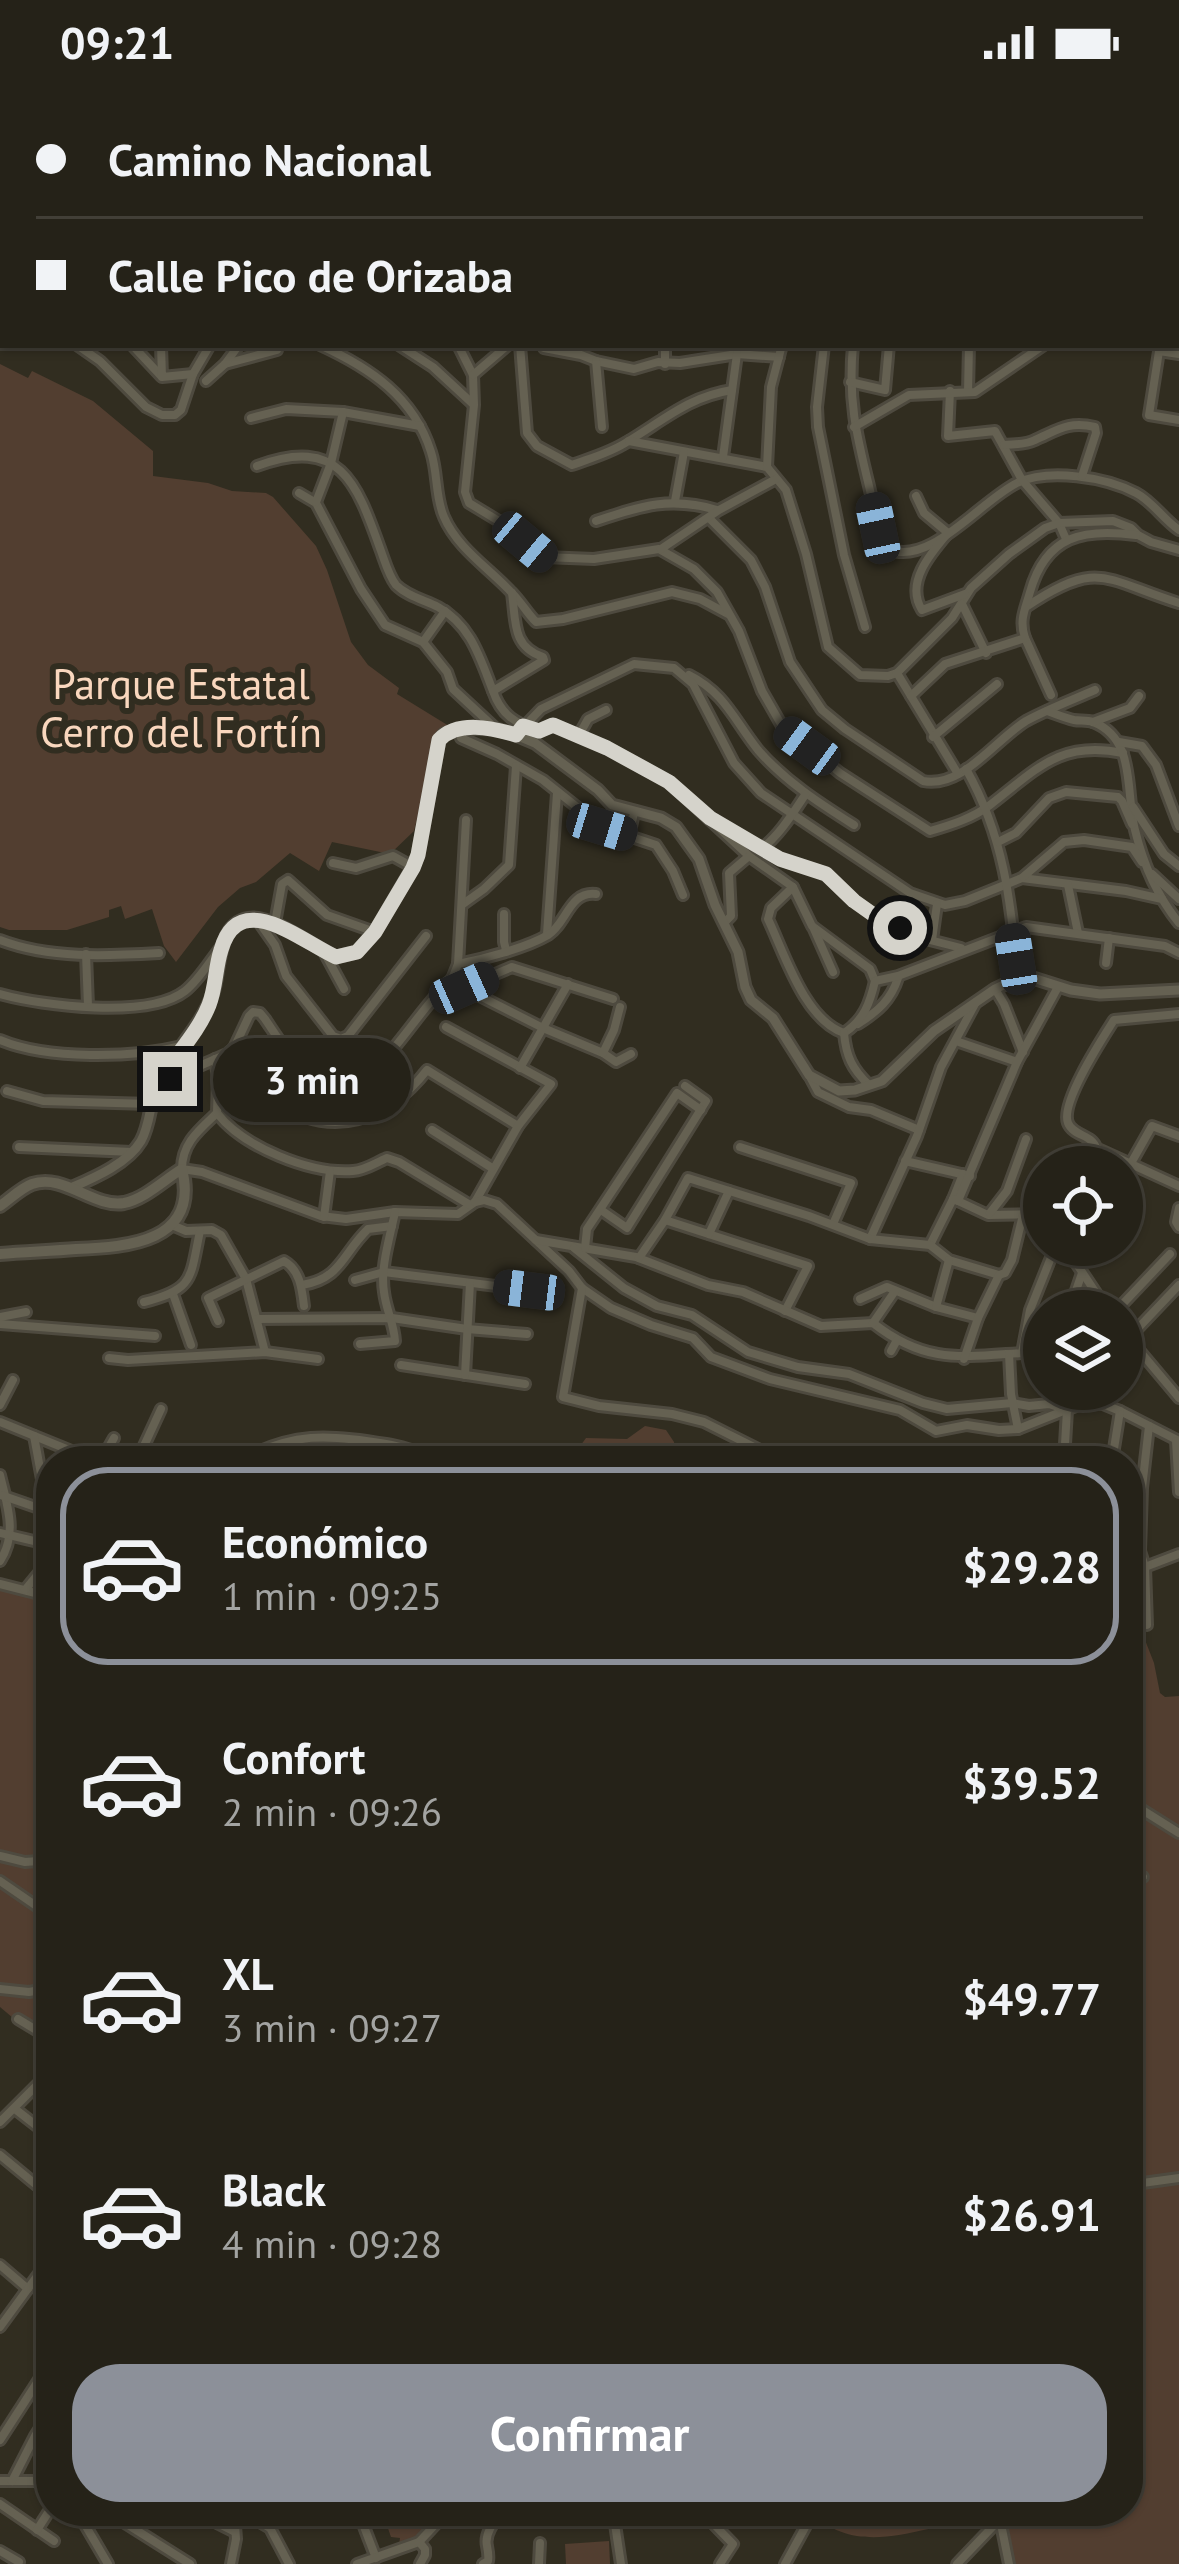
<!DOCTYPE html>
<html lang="es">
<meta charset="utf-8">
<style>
:root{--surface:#252218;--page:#312f25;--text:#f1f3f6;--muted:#a3a4a2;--line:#423f37;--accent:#8c9099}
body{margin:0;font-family:"PT Sans",sans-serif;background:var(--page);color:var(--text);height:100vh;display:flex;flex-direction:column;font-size:45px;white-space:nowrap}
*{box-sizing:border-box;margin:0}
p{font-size:39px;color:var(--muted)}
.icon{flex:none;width:66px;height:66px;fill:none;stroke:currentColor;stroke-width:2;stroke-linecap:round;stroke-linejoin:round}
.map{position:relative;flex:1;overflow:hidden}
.side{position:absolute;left:36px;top:1362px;width:1107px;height:1080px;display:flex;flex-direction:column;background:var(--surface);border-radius:48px;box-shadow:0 3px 9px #0004,0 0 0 3px var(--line)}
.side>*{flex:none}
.top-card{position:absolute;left:0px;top:0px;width:1179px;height:264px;box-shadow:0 3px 9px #0004,0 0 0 3px var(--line);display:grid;align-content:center;height:264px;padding:0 36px;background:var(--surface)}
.buttons{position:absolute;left:1023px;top:1062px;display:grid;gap:24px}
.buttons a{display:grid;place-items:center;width:120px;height:120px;border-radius:50%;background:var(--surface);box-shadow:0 3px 9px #0004,0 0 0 3px var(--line);font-size:60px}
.end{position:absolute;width:54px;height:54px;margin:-27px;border:15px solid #d5d3cb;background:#111;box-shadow:0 0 0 6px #111}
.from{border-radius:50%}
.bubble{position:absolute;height:84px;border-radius:42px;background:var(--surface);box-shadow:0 3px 9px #0004,0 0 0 3px var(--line);font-size:39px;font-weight:700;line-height:84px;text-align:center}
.car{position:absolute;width:36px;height:72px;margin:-36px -18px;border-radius:15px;box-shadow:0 0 9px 3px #0007;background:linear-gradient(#222 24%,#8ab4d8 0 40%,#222 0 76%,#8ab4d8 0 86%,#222 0)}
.top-card b{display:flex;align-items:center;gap:42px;height:114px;font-size:45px}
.top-card b+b{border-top:3px solid var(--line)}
.top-card i{width:30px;height:30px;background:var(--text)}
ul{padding:21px 0 0;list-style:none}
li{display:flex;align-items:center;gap:36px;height:198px;margin:0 24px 18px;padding:0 12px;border:6px solid transparent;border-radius:48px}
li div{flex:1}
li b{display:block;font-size:45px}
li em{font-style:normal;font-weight:700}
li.active{border-color:var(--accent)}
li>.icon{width:108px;height:108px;stroke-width:1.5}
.primary-button{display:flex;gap:24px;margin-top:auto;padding:24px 36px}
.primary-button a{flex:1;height:138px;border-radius:48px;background:var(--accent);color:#fff;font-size:48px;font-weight:700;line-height:138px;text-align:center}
.status{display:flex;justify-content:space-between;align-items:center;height:84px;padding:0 60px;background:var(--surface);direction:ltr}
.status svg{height:33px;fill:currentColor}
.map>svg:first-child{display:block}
</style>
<div class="status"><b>09:21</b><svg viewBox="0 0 49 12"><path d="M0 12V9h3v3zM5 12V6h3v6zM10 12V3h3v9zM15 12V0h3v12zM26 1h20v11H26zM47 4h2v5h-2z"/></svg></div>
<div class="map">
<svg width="1179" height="2480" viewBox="0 0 1179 2480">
<rect width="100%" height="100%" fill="#312d20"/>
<g fill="#523e30">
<polygon points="0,280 28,294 32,287 93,317 153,367 153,392 208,399 232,407 266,409 273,413 316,462 327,486 351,558 368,581 399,604 397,610 449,642 436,657 414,747 390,770 332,758 319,787 290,769 256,798 240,804 218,823 176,878 164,862 152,825 125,835 121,822 109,826 109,833 67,846 9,846 0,843"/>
<polygon points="645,1342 666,1346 674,1358 676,1373 684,1377 556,1377 578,1365 586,1354 627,1355"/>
<polygon points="296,1359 381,1364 433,1377 248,1377 278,1363"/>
<path d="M1128,1499L1136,1515L1138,1538L1154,1579L1160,1609L1165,1613L1179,1612V2480H1009L1000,2448L989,2437C923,2436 865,2480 808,2427H1128Z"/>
<polygon points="0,1505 51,1518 51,1966 0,1923"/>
<polygon points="382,2427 404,2429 453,2427 412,2459 403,2463 399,2461 400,2454 391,2453"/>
<polygon points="609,2457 610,2480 566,2480 565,2460"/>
</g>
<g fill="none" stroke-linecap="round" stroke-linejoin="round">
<g stroke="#4e4a3f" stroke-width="14">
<g id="minor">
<polyline points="91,0 91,3"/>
<polyline points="132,0 132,3"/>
<polyline points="213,0 213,3"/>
<polyline points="413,0 429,3"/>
<polyline points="191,3 192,0"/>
<polyline points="357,3 358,0"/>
<polyline points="407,3 408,0"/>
<polyline points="488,3 489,0"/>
<polyline points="555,3 555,0"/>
<polyline points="604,3 605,0"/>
<polyline points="664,3 665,0"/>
<polyline points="752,3 753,0"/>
<polyline points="856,3 856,0"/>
<polyline points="1176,121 1179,97"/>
<polyline points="1176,172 1179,172"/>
<polyline points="0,176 3,176"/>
<polyline points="0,220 3,221"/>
<polyline points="77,261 100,277 146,323 162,331 175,331 181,326 193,290 210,261"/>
<polyline points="132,261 161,292"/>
<polyline points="161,261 162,293 193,290"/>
<path d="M320,261C370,284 414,313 431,368C438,389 435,413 444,433C457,464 490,485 512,509C521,518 527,529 536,538L563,535L672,508L700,515L728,530"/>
<polyline points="399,261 433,283 473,320"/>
<path d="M458,261L473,291L474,321L465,408L469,419L507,442L544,473L594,475L659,465L694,485L717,508L739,547L762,607L782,642L840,689L930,747C951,741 973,734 990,721C1037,685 1060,656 1123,669"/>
<path d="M520,261L527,349L537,362L572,381C591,374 610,369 627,358C664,336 688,313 732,306"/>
<polyline points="824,261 817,323 818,343 844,471 865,543"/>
<path d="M853,261C848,316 856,349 869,402C874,424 878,444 888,465C930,483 980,417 1017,399C1049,384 1105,393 1136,409C1153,418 1163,435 1179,446"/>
<polyline points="1160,261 1149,331 1179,336"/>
<polyline points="544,264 581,271 596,277 634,285 658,278 680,279 737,270 779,273"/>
<polyline points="1159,267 1179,270"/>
<polyline points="596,277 602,343"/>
<polyline points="225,280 277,266 277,261"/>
<polyline points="665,280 665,261"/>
<polyline points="473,291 508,261"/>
<polyline points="206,297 225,280 239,261"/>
<polyline points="850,298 885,306 889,261"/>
<polyline points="950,307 948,352 995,347 1022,396 1059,439 1066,455"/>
<polyline points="968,308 969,261"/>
<polyline points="251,334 286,325 343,328 420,342"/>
<polyline points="854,343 909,311 975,308 1044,261"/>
<polyline points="629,357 767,383 786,406 806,470 828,563 860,591 888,592 897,589 952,534 971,504 1009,470 1045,444 1059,439 1113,437 1131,444 1138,451 1151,458 1179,466"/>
<path d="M1004,361C1015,360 1025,361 1035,356C1058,346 1068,337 1095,343L1096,349L1082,392"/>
<polyline points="723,373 737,270"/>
<path d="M257,382C341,351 357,400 381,467C385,478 389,492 396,501C407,512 424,516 438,523C471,541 480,574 493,607"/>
<polyline points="767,383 771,303 782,261"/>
<polyline points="299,409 316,419 361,505 385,541 423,558 447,588 453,605 495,644"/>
<path d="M916,412L924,429L948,449C930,470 905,499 922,526L965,510"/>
<polyline points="675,417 684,368"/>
<polyline points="316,418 331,379 343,328"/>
<path d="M709,434L751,476L765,503L790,578L822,626L845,645L923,697C962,705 995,656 1026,637C1048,625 1072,616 1095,606"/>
<path d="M596,437C641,422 670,412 717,426"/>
<polyline points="661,465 719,426 776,395"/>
<path d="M512,509C516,538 512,563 543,573L544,576L493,607C501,631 516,640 539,647L553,641L607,664L669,698L749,772L793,803L812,842L870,885L875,897"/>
<polyline points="962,520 986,569"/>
<path d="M1026,523C1099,474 1105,496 1179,519"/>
<polyline points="1025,554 1051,611"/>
<polyline points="423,558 445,527"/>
<polyline points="897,589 958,690"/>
<path d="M689,591C725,609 734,636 758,666C785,697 819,719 854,741"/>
<path d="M911,612L945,580L1025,554C1019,536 1025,526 1030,508C1046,451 1084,444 1136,451"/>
<path d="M1047,627C1056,630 1065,634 1074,636C1080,637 1087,636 1093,638C1137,655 1125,709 1135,746C1143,779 1157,812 1179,839"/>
<polyline points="1093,638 1130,624 1139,612"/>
<polyline points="464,644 461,654 497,670 543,696 602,743 656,761 673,787 683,811"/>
<polyline points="516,651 541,625 634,580 674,584 693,600 734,679 761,709 910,809 945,821 965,817 1022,794 1126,807 1162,815"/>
<polyline points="579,651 588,635 606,626"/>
<polyline points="933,653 997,600"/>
<polyline points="1119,658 1142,662 1156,681 1179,742"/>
<path d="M966,685C1004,752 1011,818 1018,894"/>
<polyline points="1133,723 1164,770 1179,782"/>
<polyline points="727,744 780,775 826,790 854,817 878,834 922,854 961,864"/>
<polyline points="629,752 634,729"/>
<polyline points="998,758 1016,749 1049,714 1066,708 1118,713 1122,717 1132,740"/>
<path d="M761,765C779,752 793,729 805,711"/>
<polyline points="333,779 356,784 393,772 413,783"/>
<polyline points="1152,790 1179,815"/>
<polyline points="1023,793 1064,758 1084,756 1132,763 1142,778"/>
<polyline points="1068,801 1078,849"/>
<path d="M793,803L771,824L768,835C785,871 805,936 844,949"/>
<polyline points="463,820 484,805 509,781 516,682"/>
<polyline points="504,830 504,858 506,866"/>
<polyline points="256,834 275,861 286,892 333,952 341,955 348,952 426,852"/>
<polyline points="725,838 731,832 729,789 749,772"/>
<polyline points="275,839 282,800 288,796 327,831 375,848"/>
<polyline points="813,843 833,888"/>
<polyline points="547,850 557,709"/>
<path d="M0,856C49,875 107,872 159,869"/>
<polyline points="932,856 937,820"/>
<polyline points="324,868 344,905"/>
<polyline points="86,870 88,922"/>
<polyline points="1106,879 1109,854"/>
<path d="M458,880C483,875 526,864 548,851C567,839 569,807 596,810"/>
<polyline points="452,895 464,904 543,944 603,969 616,978 631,970"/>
<polyline points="452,895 458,880 466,736"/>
<polyline points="465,903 512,883 613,915"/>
<polyline points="995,905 1004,920 1023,968"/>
<path d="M0,910C43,922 149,935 185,907C199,896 210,877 221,863"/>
<path d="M858,940C878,927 891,916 898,894"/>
<path d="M844,949C864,936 870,919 875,897L898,892L1026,843L1165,862L1179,869"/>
<path d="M844,949C846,972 852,985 869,1001"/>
<path d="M0,956C47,976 133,974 182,962"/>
<polyline points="956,957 1017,978"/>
<path d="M234,964C246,983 257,1004 275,1017C332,1057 388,1036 427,986L518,1042"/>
<polyline points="603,969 614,946 620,923"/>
<path d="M215,975L218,993L217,1029C199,1046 182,1059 182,1085L202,1088L321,1132L346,1135L395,1128L458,1130L475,1118L518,1042L551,1000L446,943"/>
<polyline points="520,984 568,900"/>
<polyline points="809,991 818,1008 849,1023 871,1026 919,1046"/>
<path d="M158,1000L227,970L234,964L249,932L253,928L260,929L265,935C284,963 298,990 334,996C343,997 353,998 362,993C389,981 424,918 452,895"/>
<polyline points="7,1007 43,1017 151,1020"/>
<path d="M217,1029C243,1063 310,1090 353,1087C366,1086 375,1079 387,1074L399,1078L470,1121"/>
<polyline points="432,1046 492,1084"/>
<polyline points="19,1063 132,1068"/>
<polyline points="740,1063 851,1099 833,1140"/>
<polyline points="1096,1064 1179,1102"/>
<polyline points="905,1077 970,1092"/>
<polyline points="1130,1081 1152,1042 1179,1052"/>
<path d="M1094,1083C1094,1077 1097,1070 1096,1064C1093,1051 1073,1052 1068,1039C1060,1019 1102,955 1114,936L1179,930"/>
<polyline points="953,1115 963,1090"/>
<polyline points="958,1117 988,1131 1044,1130"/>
<polyline points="475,1118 484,1116 497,1120 569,1187 582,1204 611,1224 651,1241 693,1254 711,1273 770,1295 900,1326 936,1347 967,1341 999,1346 1018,1345 1086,1318 1103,1320 1120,1327 1179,1357"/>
<polyline points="1179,1124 1176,1138 1179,1143"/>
<polyline points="601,1126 627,1144 706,1017 685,1002"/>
<polyline points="990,1129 1007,1107 1026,1055"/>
<polyline points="324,1133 330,1087"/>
<polyline points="665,1136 808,1182 785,1227"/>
<polyline points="172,1141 186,1147 212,1146 221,1151 246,1195 265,1268"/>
<polyline points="709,1150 729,1107"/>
<polyline points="870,1155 917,1052 941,983 976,918"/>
<path d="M536,1156L636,1173L708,1201L743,1208L821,1242L873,1239C925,1280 961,1273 1022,1269L1030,1226L1056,1161"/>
<polyline points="930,1161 953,1115 958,1117 1017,978 1058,903"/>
<polyline points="1085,1161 1074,1176 1108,1227"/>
<polyline points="574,1164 624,1204 657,1222 692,1231 748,1268 798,1283 849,1290 923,1319 947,1325 1012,1319 1029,1322 1049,1320 1067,1326 1064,1377"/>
<polyline points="585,1164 587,1145 677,1009 701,1026"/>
<polyline points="639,1174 665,1136 688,1094 809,1132 870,1155 930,1161 949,1176 999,1191"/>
<polyline points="355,1196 384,1188 528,1206"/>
<path d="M302,1201C341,1195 342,1170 368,1145L392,1142"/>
<polyline points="582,1204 563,1313 599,1322 672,1330 704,1338 782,1377"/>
<polyline points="173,1210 191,1261"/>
<polyline points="860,1215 887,1203 936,1223 978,1234"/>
<path d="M144,1218C195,1205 190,1194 200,1147"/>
<polyline points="936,1223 949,1176"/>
<polyline points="1069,1227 1082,1189"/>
<polyline points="1116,1227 1170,1170"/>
<polyline points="0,1233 26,1228"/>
<polyline points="257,1235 392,1234 467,1245 527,1250"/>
<path d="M218,1237L208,1214L284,1177C300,1186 302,1205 304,1222"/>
<polyline points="873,1239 895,1207"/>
<polyline points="0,1240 155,1252"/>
<polyline points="1122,1246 1179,1314"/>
<path d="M360,1260L395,1257C394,1239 386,1226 384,1208C380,1184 390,1153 395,1128"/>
<polyline points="1122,1261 1179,1201"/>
<polyline points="891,1267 897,1256"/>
<polyline points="1009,1270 1011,1310 1018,1345"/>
<polyline points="109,1274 128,1276 265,1268 318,1275"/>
<polyline points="964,1275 978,1234 999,1191 1005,1189 1012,1176 1023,1131"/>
<polyline points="401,1281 525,1300"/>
<polyline points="465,1291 470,1199"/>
<polyline points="0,1321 13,1296"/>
<polyline points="0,1338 96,1377"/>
<polyline points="34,1352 51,1444"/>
<polyline points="1176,1357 1179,1408"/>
<polyline points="101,1377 114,1354"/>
<polyline points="137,1377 161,1325"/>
<path d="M240,1377C291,1348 329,1350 386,1360C404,1363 422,1370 441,1372C456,1374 473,1374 488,1374"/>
<polyline points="1112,1377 1120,1327"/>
<path d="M0,1391C7,1421 18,1449 0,1477"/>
<polyline points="1,1411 50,1428"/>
<polyline points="0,1449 51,1461"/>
<polyline points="1128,1474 1145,1483 1179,1470"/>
<polyline points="0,1500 51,1513"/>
<polyline points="25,1506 43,1484 51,1467"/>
<polyline points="1147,1541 1145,1483 1140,1467 1142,1404 1149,1342"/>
<polyline points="1128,1717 1179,1749"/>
<polyline points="0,1772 25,1778 51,1776"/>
<polyline points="1128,1788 1143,1793"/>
<polyline points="0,1797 51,1832"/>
<polyline points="0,1905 29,1908 51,1904"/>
<polyline points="18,1935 51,1955"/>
<polyline points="15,2025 51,2053"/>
<polyline points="0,2038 51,1987"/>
<polyline points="0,2071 51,2113"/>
<polyline points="1128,2101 1179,2094"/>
<polyline points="0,2181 28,2205"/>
<polyline points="0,2243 51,2173"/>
<polyline points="0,2356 51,2277"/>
<polyline points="0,2397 51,2397"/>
<polyline points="12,2397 35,2352 51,2327"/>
<polyline points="0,2420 54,2457"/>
<polyline points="71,2427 81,2434 108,2480"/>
<polyline points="106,2427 190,2480"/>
<polyline points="193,2427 235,2448"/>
<polyline points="358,2427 376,2474"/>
<polyline points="613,2427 621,2480"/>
<polyline points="701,2427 733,2460 720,2480"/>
<polyline points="994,2427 1000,2435 1009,2480"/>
<polyline points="235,2435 248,2431 270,2444 289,2480"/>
<polyline points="37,2446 51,2424"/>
<polyline points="419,2458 448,2427"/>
<polyline points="0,2467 19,2478"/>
<polyline points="231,2480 236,2455 234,2427"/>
<polyline points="357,2480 419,2458 425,2465 425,2471 420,2480"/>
<path d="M483,2480L488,2477C489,2472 488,2467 487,2462C484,2449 495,2437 503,2427"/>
<polyline points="539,2480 540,2459"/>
<polyline points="785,2480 808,2438 919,2437 954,2427"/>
<polyline points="957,2480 1000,2435"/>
</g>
</g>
<g stroke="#4e4a3f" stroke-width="15">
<path id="tertiary" d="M73,1103C96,1093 128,1079 141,1057C150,1041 150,1020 156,1004C170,969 200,946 213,909C221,886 216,835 253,834C277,834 314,863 336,873L357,868L375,848L413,783L418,771L439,656L444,650L464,644L496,645L516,651L535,659L598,706L612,721L661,734L676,743L699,775L715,821L738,868L745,903L751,916L773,934L809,991L839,1007L855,1006L882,997L934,947L995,905L1018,894H1033L1071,906L1100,910L1179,906"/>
</g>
<g stroke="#4e4a3f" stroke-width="16">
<path id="secondary" d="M0,1122C10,1115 21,1104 32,1100C64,1089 93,1124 124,1119C145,1115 165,1095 182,1085C200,1158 128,1163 76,1165C51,1167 25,1168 0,1170"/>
</g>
<g stroke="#4e4a3f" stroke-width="18">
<g id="primary">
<polyline points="16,3 22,0"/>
<polyline points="0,12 3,10"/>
</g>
</g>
<g stroke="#4e4a3f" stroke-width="20">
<g id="trunk">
<polyline points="998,0 1015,3"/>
<polyline points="1071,0 1087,3"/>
<polyline points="1176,17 1179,18"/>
<polyline points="1176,31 1179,32"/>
</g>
</g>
<use href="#minor" stroke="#656152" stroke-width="8"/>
<use href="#tertiary" stroke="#656152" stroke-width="9"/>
<use href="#secondary" stroke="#656152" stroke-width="10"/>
<use href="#primary" stroke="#828437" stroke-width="12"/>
<use href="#trunk" stroke="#8c902e" stroke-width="14"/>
</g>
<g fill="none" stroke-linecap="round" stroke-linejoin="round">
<path stroke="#d5d3cb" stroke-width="15" d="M170,995L158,1000C173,973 197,951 209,921C216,903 215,885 221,866C239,803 301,857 336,873L357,868L375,848L413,784L418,771L439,656C458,636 492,644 516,651L523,642L539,647L553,641L607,664L669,698L710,734L780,775L826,790L854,817L878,834L900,844"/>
</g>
<g text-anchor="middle" stroke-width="12" stroke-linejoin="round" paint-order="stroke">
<g font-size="42" fill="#f9d7be" stroke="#312d20">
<text x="181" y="615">Parque Estatal<tspan x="181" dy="48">Cerro del Fortín</tspan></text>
</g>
</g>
</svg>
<div class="buttons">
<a><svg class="icon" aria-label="locate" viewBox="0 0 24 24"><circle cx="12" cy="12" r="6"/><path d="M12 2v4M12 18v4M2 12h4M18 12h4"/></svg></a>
<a><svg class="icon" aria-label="layers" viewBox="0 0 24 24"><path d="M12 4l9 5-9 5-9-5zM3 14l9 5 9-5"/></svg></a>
</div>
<i class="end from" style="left:900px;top:844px"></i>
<i class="end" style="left:170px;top:995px"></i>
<div class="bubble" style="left:213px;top:954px;width:198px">3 min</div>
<i class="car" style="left:878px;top:444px;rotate:348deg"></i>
<i class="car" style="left:525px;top:458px;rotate:130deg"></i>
<i class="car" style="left:807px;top:662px;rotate:306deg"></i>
<i class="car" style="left:602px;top:743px;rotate:107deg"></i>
<i class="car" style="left:1016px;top:875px;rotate:351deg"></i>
<i class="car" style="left:464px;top:904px;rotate:66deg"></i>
<i class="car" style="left:529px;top:1206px;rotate:277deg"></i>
<div class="top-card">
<b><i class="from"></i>Camino Nacional</b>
<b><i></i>Calle Pico de Orizaba</b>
</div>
<section class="side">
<ul>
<li class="active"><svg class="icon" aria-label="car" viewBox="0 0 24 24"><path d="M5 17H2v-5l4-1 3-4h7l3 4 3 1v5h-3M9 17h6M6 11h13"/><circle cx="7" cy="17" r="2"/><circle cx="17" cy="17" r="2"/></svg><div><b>Económico</b><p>1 min · 09:25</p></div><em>$29.28</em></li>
<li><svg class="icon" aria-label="car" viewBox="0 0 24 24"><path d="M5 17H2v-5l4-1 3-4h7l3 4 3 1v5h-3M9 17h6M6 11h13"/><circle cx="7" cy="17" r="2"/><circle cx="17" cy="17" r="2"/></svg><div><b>Confort</b><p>2 min · 09:26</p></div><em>$39.52</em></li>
<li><svg class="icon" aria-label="car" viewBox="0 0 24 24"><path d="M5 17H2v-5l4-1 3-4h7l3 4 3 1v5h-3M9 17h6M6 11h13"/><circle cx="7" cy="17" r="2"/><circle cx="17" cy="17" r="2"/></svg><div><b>XL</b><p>3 min · 09:27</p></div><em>$49.77</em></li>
<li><svg class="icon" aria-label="car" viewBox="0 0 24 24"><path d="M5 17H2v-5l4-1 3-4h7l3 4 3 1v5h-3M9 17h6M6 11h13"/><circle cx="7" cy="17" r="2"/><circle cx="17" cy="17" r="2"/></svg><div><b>Black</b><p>4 min · 09:28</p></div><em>$26.91</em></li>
</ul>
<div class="primary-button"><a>Confirmar</a></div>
</section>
</div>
